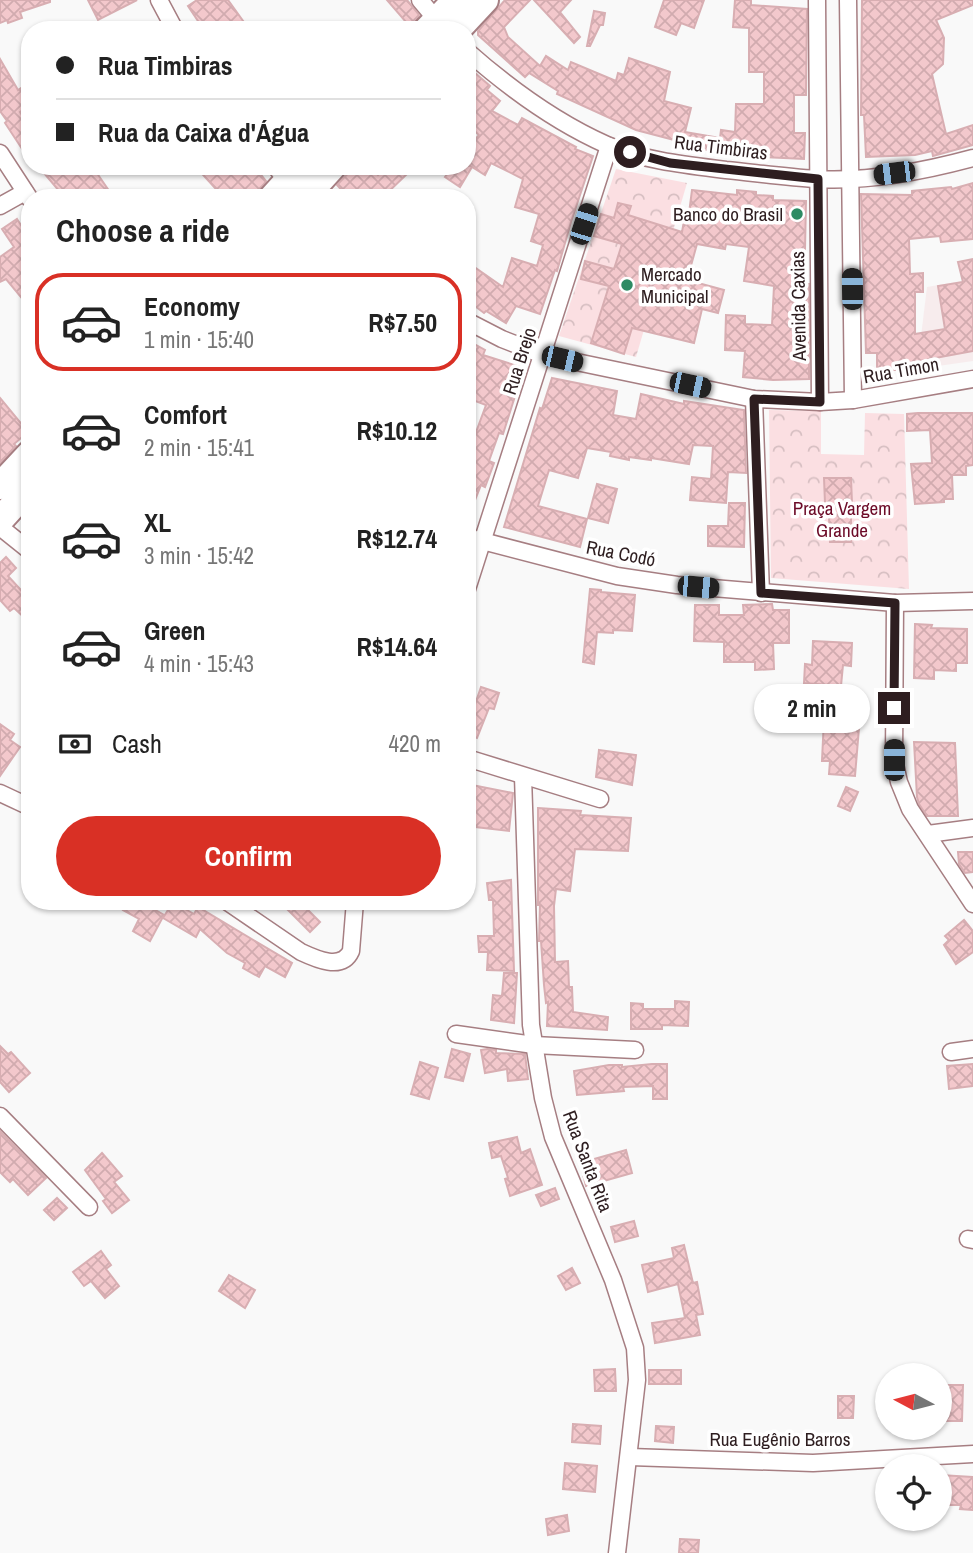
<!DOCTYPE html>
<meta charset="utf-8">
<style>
:root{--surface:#fff;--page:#f2f2f2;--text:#222;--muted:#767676;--line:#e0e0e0;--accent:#d93025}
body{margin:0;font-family:"Archivo Narrow",sans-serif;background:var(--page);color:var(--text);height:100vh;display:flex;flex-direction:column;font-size:26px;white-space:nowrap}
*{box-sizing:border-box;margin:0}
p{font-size:23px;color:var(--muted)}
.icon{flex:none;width:38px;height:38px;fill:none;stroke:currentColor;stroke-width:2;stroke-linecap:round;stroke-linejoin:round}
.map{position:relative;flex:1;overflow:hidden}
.drawer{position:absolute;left:21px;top:189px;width:455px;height:721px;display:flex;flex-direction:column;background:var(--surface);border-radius:28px;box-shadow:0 2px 5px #0004}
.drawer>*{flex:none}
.top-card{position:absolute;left:21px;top:21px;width:455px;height:154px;border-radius:28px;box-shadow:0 2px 5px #0004;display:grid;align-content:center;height:154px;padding:0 35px;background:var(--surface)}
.needle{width:46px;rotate:277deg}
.tools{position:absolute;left:875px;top:1363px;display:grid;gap:14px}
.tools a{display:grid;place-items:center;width:77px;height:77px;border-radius:50%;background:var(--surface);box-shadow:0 2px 5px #0004;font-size:35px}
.end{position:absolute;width:32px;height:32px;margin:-16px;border:9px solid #2e1e20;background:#fff;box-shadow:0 0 0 4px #fff}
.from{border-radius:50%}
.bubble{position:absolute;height:49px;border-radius:24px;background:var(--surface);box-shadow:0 2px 5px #0004;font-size:23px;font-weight:700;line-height:49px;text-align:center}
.car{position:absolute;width:21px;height:42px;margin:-21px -10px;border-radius:9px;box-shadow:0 0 5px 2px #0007;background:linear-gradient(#222 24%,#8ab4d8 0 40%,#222 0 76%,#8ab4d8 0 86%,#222 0)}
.top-card b{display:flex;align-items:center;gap:24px;height:66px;font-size:26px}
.top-card b+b{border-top:2px solid var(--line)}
.top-card i{width:18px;height:18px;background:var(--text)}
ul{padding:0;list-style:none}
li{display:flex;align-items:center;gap:21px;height:98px;margin:0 14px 10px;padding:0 21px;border:4px solid transparent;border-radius:28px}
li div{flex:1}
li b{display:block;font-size:26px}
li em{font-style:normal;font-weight:700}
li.current{border-color:var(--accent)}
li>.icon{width:63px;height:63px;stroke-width:1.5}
h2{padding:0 35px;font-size:32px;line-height:84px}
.pay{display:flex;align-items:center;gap:18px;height:77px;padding:0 35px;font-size:26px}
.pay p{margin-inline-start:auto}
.primary-button{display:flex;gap:14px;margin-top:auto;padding:14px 35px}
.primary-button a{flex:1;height:80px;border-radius:42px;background:var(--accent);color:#fff;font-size:28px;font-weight:700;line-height:80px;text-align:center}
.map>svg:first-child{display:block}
</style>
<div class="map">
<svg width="973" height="1553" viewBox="0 0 973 1553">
<defs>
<pattern id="park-crowns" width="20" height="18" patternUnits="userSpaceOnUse" patternTransform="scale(1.75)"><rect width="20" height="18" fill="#fbdfe2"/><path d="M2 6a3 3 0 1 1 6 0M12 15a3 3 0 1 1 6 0" fill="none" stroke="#d7bfc2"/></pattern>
<pattern id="building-cross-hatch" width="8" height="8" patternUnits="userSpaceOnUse" patternTransform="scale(1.75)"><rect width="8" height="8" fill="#f3c8cc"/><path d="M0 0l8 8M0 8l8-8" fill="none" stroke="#d1abaf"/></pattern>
</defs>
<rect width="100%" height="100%" fill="#f9f9f9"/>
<polygon fill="#f7eced" points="973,279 973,361 917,369 927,287"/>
<g fill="url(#park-crowns)">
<polygon points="616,169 687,183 636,357 559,336"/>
<polygon points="769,410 821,411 821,454 864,455 865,413 904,414 909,589 771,578"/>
</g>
<g fill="url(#building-cross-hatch)" stroke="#d8aeb2" stroke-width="2">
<polygon points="0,0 50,0 50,2 20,12 22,18 8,23 7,20 0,23"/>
<polygon points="88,0 137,0 98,20"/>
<polygon points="197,0 228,0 246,25 239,30 204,30 188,6"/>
<polygon points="387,0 407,0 419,15 412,29"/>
<polygon points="505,0 530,0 504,27 508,37 540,66 546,56 568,70 571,62 616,81 618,73 624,75 629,58 670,72 664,101 691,108 685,132 720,138 721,130 735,132 736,104 764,104 764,72 749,72 749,28 733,27 735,0 751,0 751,5 807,9 806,95 794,95 794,133 805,133 804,159 737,156 697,148 697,146 636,130 557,94 558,91 529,73 525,77 478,35 478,31"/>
<polygon points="534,0 571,0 560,12 580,37 574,43"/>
<polygon points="664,0 704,0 694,28 681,23 676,35 655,27"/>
<polygon points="862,0 973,0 973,5 936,20 944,38 943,64 932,74 946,134 973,125 973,145 933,156 932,151 915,155 866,157 864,115 861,115"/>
<polygon points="594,11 605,13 603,25 600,25 590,46 587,46"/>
<polygon points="0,59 18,90 30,82 30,105 20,112 30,127 30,161 5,123 7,121 0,111"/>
<polygon points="467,66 490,86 487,90 500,101 492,111 518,125 522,118 576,147 575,149 593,156 571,222 557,271 555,270 540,314 516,306 506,323 486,311 484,313 467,300 467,262 503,287 512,258 537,266 543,245 531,241 539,214 515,207 523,179 491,163 485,175 472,167 460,187 445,177 453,166 471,166 467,164 467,149 479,135 467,124"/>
<polygon points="38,166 92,166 114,198 65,198"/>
<polygon points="195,166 254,166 266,181 255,198 206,198 216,189"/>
<polygon points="355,166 369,166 378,175 387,166 401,166 408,173 382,198 349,198 337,185"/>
<polygon points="973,183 973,239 941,242 940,236 909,239 910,274 923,273 923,292 915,292 915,334 945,329 938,286 963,282 958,262 973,259 973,351 908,363 908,370 877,370 877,353 866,353 861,194 912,195 912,191 951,187 952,189"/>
<polygon points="692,190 737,195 737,190 756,192 756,195 773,196 773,200 806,201 805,250 795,250 794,284 809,284 809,379 773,380 743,377 745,351 725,350 726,315 745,316 745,324 772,325 774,286 744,281 749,247 726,244 725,249 697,244 687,280 724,290 718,313 702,309 694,343 632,328 624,354 591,343 609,286 581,279 585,261 614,269 622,244 594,236 601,214 614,218 618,203 631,206 628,215 682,232 684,221 688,221"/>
<polygon points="17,219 30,239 30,308 6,279 0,282 0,257 14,247 2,229"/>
<polygon points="467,340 485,350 483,355 524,368 503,434 499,433 489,461 494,463 485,487 481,485 468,518 467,432 475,435 486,405 470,399 475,386 467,382"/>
<polygon points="552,378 617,391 613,415 636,419 641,394 684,404 684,401 744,410 746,473 728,472 726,503 690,500 692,477 711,479 713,446 693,445 689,464 651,458 651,460 629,457 629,460 610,456 611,452 587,448 578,478 549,470 538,506 587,519 580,547 504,527 540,408 542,409"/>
<polygon points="0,398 28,432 14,444 16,446 0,463"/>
<polygon points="918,413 973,413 973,465 966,466 966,475 952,475 953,499 944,499 944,502 915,504 911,464 932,463 930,430 907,431 907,414"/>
<polygon points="824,478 851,478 852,503 857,503 857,517 851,517 851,542 830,542 829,517 822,517 822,503 825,503"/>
<polygon points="597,484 617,489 608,523 588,518"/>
<polygon points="729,503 745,503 744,547 708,546 708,526 728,526"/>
<polygon points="6,557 16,568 8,576 30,600 30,623 14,608 10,611 0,600 0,563"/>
<polygon points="590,589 601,590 601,592 635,595 632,631 613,630 613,633 597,632 594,664 583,662"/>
<polygon points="772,604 773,610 789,610 789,643 773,643 774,669 755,670 755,662 724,662 724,642 694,641 695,605 719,605 719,615 744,615 743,605"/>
<polygon points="915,624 932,625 931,628 967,629 967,663 956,663 956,671 934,670 934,679 914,678"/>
<polygon points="813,641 852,643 851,666 843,665 841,686 804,683 805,664 812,665"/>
<polygon points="481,687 499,693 494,709 489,708 477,738 467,734 467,718 470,719"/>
<polygon points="841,690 862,692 855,776 829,774 830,761 822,761 824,718 835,719 835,713 839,714"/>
<polygon points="0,724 14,734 10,740 20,747 0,776"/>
<polygon points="914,742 955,743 958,816 927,816 919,804 917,797"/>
<polygon points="599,750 636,755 632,785 596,777"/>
<polygon points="467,784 513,793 509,831 467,826"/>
<polygon points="846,787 858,792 850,811 838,806"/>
<polygon points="538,808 581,811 580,815 631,818 628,851 575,849 570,891 556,889 554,906 555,962 568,961 569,987 572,987 573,1012 608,1017 607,1030 547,1026 548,1002 546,1003 544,985 541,941 539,941 540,905 538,905"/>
<polygon points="958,852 973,852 973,872 965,873 959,864"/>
<polygon points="511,880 514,971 487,970 488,952 479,952 478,936 494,936 493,900 489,900 487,883"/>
<polygon points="128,901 139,901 164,915 150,941 133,931 139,919 123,910"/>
<polygon points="279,901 299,901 320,922 310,932"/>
<polygon points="173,902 194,914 198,907 292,963 285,977 265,966 259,977 243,968 245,963 227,953 200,929 196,937 163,918"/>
<polygon points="964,920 973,931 973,952 956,964 944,945 949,940 945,936"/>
<polygon points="504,973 517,973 514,1023 491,1020 493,995 502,996"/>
<polygon points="675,1001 689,1002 688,1026 662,1025 662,1029 631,1029 631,1003 643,1004 643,1009 675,1009"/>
<polygon points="0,1046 8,1054 11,1052 30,1073 9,1092 0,1082"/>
<polygon points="452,1049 470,1054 463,1081 445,1077"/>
<polygon points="487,1049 496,1050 496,1053 525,1054 528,1079 508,1081 507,1069 485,1073 481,1050"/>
<polygon points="420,1062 438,1068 429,1099 411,1094"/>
<polygon points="652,1064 667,1064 667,1099 653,1099 653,1086 623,1087 624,1091 577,1095 574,1071 609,1065 622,1065 622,1067"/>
<polygon points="973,1064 973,1086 949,1089 947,1066"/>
<polygon points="0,1131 46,1178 28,1195 13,1179 10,1182 0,1172"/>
<polygon points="517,1137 521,1153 530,1149 542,1185 510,1196 505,1179 508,1178 501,1156 492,1158 489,1143"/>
<polygon points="626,1150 632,1173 586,1186 580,1163"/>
<polygon points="102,1153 122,1176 114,1182 129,1200 112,1213 103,1201 106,1199 85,1170"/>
<polygon points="555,1188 559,1199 541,1206 536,1195"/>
<polygon points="57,1198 67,1208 54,1220 44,1210"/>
<polygon points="634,1221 638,1236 615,1242 611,1227"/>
<polygon points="684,1245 693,1283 697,1282 703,1314 696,1315 700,1335 655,1343 652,1323 685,1318 678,1284 648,1292 642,1265 674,1258 672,1248"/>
<polygon points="101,1251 111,1265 106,1269 119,1286 105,1298 91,1281 84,1286 73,1272"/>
<polygon points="572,1268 580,1283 566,1290 558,1276"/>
<polygon points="229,1275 255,1290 245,1308 219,1291"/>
<polygon points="615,1369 616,1391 595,1391 594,1370"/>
<rect x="649" y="1370" width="32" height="14"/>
<polygon points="944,1385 963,1385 962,1421 943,1421"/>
<polygon points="838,1396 854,1396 853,1418 838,1418"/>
<polygon points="573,1424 601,1426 600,1444 572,1442"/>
<polygon points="656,1426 674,1427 673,1443 655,1441"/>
<polygon points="565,1463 597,1466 595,1492 563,1489"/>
<polygon points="940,1475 973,1477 973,1510 960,1509 961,1505 940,1505"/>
<polygon points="567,1515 569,1531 548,1535 546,1519"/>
<polygon points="680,1539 699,1540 698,1553 679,1553"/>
</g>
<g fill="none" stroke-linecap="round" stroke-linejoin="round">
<g stroke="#a67e82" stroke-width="19">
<g id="street">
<polyline points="159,0 175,30"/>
<polyline points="420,0 441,25"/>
<polyline points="817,0 820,402"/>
<polyline points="848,0 853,400"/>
<path d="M467,51C510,89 555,122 607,145C645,161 686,165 726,170C756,173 786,177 816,179C866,182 925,171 973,158"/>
<polyline points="0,153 30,199"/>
<polyline points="275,166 291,186"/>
<polyline points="0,206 25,192"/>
<polyline points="467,321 502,339 543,355 754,399 820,402 853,400 973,379"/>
<polyline points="754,399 761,593"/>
<polyline points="0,527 30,551"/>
<polyline points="467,537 617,576 677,585 895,603 973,601"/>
<polyline points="467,589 609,146"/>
<polyline points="895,603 894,760 899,782 910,809 973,904"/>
<polyline points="467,758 600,799"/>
<polyline points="523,776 531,1025 543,1098 553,1137 613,1280 635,1348 637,1380 617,1553"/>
<polyline points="0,793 30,807"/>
<polyline points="928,834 973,828"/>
<path d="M226,901L301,952C316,959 342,971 351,951L355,901"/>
<polyline points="456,1034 534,1045 635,1050"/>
<polyline points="951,1052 973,1049"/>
<polyline points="0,1116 89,1207"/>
<polyline points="968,1239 973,1240"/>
<polyline points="630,1457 813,1463 973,1454"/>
</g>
</g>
<g stroke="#a67e82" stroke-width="30">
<g id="primary">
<polyline points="427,30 456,0"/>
<polyline points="457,30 485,0"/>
<polyline points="272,198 301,166"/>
<polyline points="304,198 333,166"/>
<polyline points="0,486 30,454"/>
<polyline points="0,520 30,487"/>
</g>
</g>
<use href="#street" stroke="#fff" stroke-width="16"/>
<use href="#primary" stroke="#fff" stroke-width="26"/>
</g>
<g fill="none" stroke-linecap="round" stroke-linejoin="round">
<polyline stroke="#2e1e20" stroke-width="9" points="630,152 670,163 818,179 820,402 754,399 761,593 895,603 894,708"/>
</g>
<g fill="#2d8b63" stroke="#fff" stroke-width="2.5">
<circle cx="797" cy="214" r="7"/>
<circle cx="627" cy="285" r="7"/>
</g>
<g text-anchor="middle" stroke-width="7" stroke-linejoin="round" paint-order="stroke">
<g font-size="19" fill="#2e1e20" stroke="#fff">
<text transform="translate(721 147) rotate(7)" y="7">Rua Timbiras</text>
<text transform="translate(798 306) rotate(-91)" y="7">Avenida Caxias</text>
<text transform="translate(519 361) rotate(-72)" y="7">Rua Brejo</text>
<text transform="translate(901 370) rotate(-10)" y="7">Rua Timon</text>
<text transform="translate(621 553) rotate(11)" y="7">Rua Codó</text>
<text transform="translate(588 1161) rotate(69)" y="7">Rua Santa Rita</text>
<text x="780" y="1446">Rua Eugênio Barros</text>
</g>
<g font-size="19" fill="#2e1e20" stroke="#fff" text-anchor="end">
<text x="783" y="221">Banco do Brasil</text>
<text x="641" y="281" text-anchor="start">Mercado<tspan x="641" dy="22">Municipal</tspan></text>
</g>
<g font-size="19" fill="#6c0b28" stroke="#fff">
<text x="842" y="515">Praça Vargem<tspan x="842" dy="22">Grande</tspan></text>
</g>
</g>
</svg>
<div class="tools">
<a><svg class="needle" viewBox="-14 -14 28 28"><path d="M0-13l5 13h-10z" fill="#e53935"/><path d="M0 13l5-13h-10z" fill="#767676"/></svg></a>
<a><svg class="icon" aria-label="locate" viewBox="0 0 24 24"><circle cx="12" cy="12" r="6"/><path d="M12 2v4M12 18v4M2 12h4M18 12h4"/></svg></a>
</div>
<i class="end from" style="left:630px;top:152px"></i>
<i class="end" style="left:894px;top:708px"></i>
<div class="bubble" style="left:754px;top:684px;width:116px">2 min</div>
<i class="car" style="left:894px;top:173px;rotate:263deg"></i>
<i class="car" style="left:584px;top:224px;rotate:18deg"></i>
<i class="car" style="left:852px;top:289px;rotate:359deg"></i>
<i class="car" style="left:562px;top:359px;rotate:103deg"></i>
<i class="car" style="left:690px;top:385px;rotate:102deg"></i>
<i class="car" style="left:698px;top:587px;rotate:95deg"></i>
<i class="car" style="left:894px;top:760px;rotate:0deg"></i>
<div class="top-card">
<b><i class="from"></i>Rua Timbiras</b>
<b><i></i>Rua da Caixa d'Água</b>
</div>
<section class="drawer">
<h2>Choose a ride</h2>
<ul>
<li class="current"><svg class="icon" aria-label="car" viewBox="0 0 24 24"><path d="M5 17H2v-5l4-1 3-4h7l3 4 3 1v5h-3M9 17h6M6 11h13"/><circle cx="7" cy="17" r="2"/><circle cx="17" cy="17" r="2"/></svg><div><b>Economy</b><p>1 min · 15:40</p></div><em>R$7.50</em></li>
<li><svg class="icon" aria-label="car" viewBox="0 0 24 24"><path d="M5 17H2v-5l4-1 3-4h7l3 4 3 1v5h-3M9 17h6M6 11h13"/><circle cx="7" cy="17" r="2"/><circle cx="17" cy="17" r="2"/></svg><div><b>Comfort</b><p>2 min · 15:41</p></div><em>R$10.12</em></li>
<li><svg class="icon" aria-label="car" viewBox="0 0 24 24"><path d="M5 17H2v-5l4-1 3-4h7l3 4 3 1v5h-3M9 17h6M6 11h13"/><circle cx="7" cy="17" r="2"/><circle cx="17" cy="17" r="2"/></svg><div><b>XL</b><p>3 min · 15:42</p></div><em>R$12.74</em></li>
<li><svg class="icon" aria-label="car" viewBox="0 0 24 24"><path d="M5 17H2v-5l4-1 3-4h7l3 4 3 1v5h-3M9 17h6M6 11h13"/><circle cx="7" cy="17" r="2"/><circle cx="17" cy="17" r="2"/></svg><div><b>Green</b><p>4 min · 15:43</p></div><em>R$14.64</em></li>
</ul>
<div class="pay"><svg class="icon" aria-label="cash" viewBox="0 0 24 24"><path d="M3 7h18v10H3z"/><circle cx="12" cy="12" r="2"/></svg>Cash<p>420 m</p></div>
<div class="primary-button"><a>Confirm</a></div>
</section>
</div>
